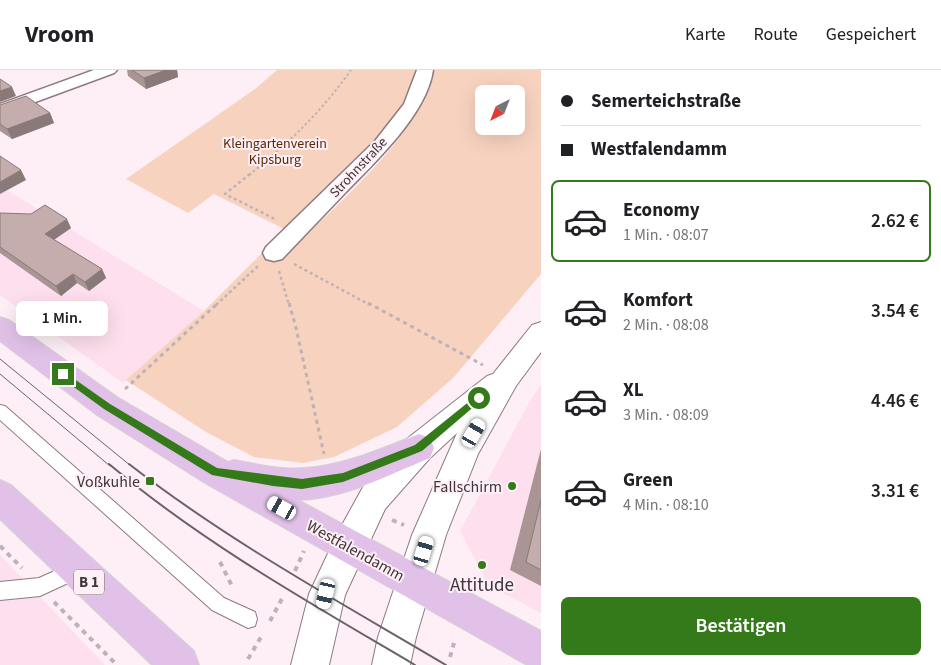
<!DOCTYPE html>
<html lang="de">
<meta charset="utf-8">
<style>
:root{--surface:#fff;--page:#f6f6f6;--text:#202124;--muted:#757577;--line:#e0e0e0;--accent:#34791a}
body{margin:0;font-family:"Source Sans 3",sans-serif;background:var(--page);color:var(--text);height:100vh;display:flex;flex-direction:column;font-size:19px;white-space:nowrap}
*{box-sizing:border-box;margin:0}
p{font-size:16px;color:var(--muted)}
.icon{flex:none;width:28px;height:28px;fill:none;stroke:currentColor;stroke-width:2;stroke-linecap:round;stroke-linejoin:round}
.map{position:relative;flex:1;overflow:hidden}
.details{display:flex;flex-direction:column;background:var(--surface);width:400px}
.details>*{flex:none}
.hud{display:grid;align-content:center;height:110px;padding:0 20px;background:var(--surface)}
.needle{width:32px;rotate:222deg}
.tools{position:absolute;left:475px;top:15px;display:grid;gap:10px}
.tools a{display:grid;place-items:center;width:50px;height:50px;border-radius:8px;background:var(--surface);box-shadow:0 5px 20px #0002;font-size:25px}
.end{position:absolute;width:22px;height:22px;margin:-11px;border:6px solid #34791a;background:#fff;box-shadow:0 0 0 2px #fff}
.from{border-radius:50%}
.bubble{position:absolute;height:35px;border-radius:8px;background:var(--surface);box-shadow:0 5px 20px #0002;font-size:16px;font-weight:600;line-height:35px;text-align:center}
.car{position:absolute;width:15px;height:30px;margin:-15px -8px;border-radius:6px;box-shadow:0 0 4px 1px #0007;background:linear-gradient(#fff 24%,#345 0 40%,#fff 0 76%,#345 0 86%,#fff 0)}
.hud b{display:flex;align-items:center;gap:18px;height:48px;font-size:19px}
.hud b+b{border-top:1px solid var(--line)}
.hud i{width:12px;height:12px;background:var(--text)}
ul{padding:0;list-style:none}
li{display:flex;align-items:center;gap:15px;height:82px;margin:0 10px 8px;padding:0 10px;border:2px solid transparent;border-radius:8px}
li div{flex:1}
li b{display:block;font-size:19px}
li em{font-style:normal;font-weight:600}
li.active{border-color:var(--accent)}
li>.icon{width:45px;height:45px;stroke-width:1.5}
.primary-button{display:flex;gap:10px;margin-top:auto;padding:10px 20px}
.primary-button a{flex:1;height:58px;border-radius:8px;background:var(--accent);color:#fff;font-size:20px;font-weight:600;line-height:58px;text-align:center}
header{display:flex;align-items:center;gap:30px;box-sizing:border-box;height:70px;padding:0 25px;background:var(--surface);border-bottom:1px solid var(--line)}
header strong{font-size:24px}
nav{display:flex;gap:28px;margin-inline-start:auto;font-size:18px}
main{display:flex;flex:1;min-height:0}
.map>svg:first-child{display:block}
</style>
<header>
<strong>Vroom</strong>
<nav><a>Karte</a><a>Route</a><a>Gespeichert</a></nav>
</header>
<main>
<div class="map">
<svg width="541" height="595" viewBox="0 0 541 595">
<rect width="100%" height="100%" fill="#fdeff5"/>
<g fill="#fedfed">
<polygon points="0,116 204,241 123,313 0,225"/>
<polygon points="541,314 541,543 489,516 460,461 530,331"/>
<polygon points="0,485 105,595 0,595"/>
</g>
<g fill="#f7d2bf" fill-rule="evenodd">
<polygon points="277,0 417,0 402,36 375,69 284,159 214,124 188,143 126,109 255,19"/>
<path d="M432,0H541V204L453,308L397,357L334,387L303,393L254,387L206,362L126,310L204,241L275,170L292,179C335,136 425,61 432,0ZM484,24H516V56H484Z"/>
</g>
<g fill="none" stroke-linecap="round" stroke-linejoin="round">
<g stroke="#8d7a82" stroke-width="2">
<g id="lane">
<polygon points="0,335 5,336 224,528 255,542 257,549 255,556 248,558 212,540 0,350"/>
<polygon points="77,491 83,494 86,500 83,506 40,526 0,530 0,512 39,508"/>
</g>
</g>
<g stroke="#8d7a82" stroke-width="3">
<g id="street">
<polygon points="94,0 117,0 114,3 0,45 0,34"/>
<path d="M417,0H433C427,44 375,92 345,123C324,145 303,167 282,189L274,191L266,189L263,183L266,177L375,71L404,34Z"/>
</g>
</g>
<g stroke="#8d7a82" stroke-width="2">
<polygon id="secondary" points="541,252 541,282 516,316 478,384 446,465 416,567 410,595 372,595 378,567 412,465 457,363 430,388 385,439 345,525 329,595 291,595 309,524 337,464 363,417 408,368 487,306 493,304 532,255"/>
</g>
<g stroke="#d5d3d3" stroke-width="2">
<g id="primary">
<path d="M0,247L9,250L117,327L228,392L234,390C257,394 280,400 304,398C344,396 382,378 419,364L430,368L434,378L430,388C388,405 344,429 298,430L541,561V595H527L205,413L97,345L0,271Z"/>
<polygon points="0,410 11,415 194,581 199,595 152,595 0,449"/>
</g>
</g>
<path stroke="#beb2b7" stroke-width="2" stroke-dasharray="2.5 2.5" stroke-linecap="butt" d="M249,105C288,74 322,41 351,0"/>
<g stroke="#beb2b7" stroke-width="2.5" stroke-dasharray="3 3" stroke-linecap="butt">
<polyline points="250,104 225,124 277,150"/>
<polyline points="294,194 370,235"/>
<polyline points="279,201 289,235"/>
<polyline points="216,235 258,196"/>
</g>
<g stroke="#beb2b7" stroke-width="3" stroke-dasharray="4 4" stroke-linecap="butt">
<polyline points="289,233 296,258 324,384"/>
<polyline points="368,233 483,295"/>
<polyline points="125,319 218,233"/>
</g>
<g stroke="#beb2b7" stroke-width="4" stroke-dasharray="5 5" stroke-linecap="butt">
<polyline points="392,450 404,455"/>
<polyline points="0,476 22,498"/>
<polyline points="220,492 233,518"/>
<polyline points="295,501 304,481"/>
<polyline points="54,532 117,595"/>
<polyline points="270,551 284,525"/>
<polyline points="450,587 454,573"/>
<polyline points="248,589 261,567"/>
</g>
<use href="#lane" fill="#fff" fill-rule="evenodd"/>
<use href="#street" fill="#fff" fill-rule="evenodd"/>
<use href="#secondary" fill="#fff" fill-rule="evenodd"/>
<use href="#primary" fill="#e1c1e8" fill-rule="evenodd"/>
<g stroke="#6c6266" stroke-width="1">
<polyline points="0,289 131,396"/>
<polyline points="0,304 110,396"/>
</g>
<g stroke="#6c6266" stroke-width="2">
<path d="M109,394C203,473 310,533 415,595"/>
<path d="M129,394C228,471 338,531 446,595"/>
</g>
</g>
<g fill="#a99594">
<polygon points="127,0 177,0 178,7 146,19 128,6"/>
<polygon points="0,35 50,43 54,53 12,69 0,61"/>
<polygon points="0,143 71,158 54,170 102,199 106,208 89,221 77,213 61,226 0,183"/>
<polygon points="541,379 541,516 510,500"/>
</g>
<g fill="#897978">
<polygon points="166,0 177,0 178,7 146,19 144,8"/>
<polygon points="12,17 16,26 0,32 0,21"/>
<polygon points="50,43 54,53 12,69 7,59"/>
<polygon points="21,100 26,110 0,124 0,112"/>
<polygon points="67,149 71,158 49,173 45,164"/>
<polygon points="102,199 106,208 89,221 85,212"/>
<polygon points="73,204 77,213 61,226 56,216"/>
</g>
<g fill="#c4adac" stroke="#897978">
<polygon points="132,0 166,0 144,8"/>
<polygon points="0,9 12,17 0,21"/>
<polygon points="26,26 50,43 7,59 0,54 0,35"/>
<polygon points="0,86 21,100 0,112"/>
<polygon points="45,135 67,149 45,164 102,199 85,212 73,204 56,216 0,177 0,143 31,144"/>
<polygon points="541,430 541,500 526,492"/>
</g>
<polygon fill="#34791a" points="63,301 110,334 217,398 302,409 343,403 415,375 476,326 482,326 484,328 422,381 343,412 302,419 273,416 212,405 104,339 60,307 60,302"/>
<g fill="#34791a" stroke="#fdeff5" stroke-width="2">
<rect x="145" y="406" width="10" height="10" rx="2.5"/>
<circle cx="512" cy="416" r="5"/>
<circle cx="482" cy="495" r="5"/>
</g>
<g text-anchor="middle" stroke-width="4" stroke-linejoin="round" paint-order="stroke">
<g font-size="14" fill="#5c2701" stroke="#fdeff5">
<text x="275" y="78">Kleingartenverein<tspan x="275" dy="16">Kipsburg</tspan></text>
</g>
<g font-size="14" fill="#3e3639" stroke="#fdeff5">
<text transform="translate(358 97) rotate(-47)" y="5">Strohnstraße</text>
</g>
<rect fill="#fdeff5" stroke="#776e71" stroke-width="1" x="74" y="499.5" width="30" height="25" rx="4"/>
<g font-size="15" font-weight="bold" fill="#3e3639">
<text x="89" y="517">B 1</text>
</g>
<g font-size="16" fill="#3e3639" stroke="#fdeff5" text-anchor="end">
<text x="140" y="417">Voßkuhle</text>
<text x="502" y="422">Fallschirm</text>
</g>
<g font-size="16" fill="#3e3639" stroke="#fdeff5">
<text transform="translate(356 480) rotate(29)" y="6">Westfalendamm</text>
</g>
<g font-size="19" fill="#3e3639" stroke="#fdeff5">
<text x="482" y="521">Attitude</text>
</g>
</g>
</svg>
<div class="tools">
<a><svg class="needle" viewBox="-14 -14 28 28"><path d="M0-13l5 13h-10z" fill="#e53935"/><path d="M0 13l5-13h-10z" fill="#757577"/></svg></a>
</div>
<i class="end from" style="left:479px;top:328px"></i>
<i class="end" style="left:63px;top:304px"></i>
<div class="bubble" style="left:16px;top:231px;width:92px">1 Min.</div>
<i class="car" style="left:474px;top:363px;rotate:30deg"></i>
<i class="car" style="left:282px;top:438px;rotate:299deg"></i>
<i class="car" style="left:424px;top:481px;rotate:17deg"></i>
<i class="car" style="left:326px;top:524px;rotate:193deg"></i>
</div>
<section class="details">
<div class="hud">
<b><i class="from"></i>Semerteichstraße</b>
<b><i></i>Westfalendamm</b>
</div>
<ul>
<li class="active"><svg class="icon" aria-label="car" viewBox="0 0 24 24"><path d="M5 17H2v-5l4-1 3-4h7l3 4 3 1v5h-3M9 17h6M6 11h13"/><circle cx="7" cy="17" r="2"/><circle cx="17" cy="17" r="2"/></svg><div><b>Economy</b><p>1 Min. · 08:07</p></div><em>2.62 €</em></li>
<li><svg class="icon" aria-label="car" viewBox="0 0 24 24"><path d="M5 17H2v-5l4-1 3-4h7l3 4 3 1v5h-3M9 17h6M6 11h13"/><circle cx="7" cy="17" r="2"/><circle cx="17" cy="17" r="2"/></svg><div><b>Komfort</b><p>2 Min. · 08:08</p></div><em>3.54 €</em></li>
<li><svg class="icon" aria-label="car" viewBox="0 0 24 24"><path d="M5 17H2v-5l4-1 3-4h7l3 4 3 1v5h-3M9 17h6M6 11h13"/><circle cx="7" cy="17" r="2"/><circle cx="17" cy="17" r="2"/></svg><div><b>XL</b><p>3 Min. · 08:09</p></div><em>4.46 €</em></li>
<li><svg class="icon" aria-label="car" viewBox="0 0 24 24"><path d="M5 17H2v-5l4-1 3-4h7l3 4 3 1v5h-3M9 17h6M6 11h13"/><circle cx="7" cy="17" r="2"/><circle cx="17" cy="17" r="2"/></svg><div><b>Green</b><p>4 Min. · 08:10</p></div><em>3.31 €</em></li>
</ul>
<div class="primary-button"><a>Bestätigen</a></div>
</section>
</main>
